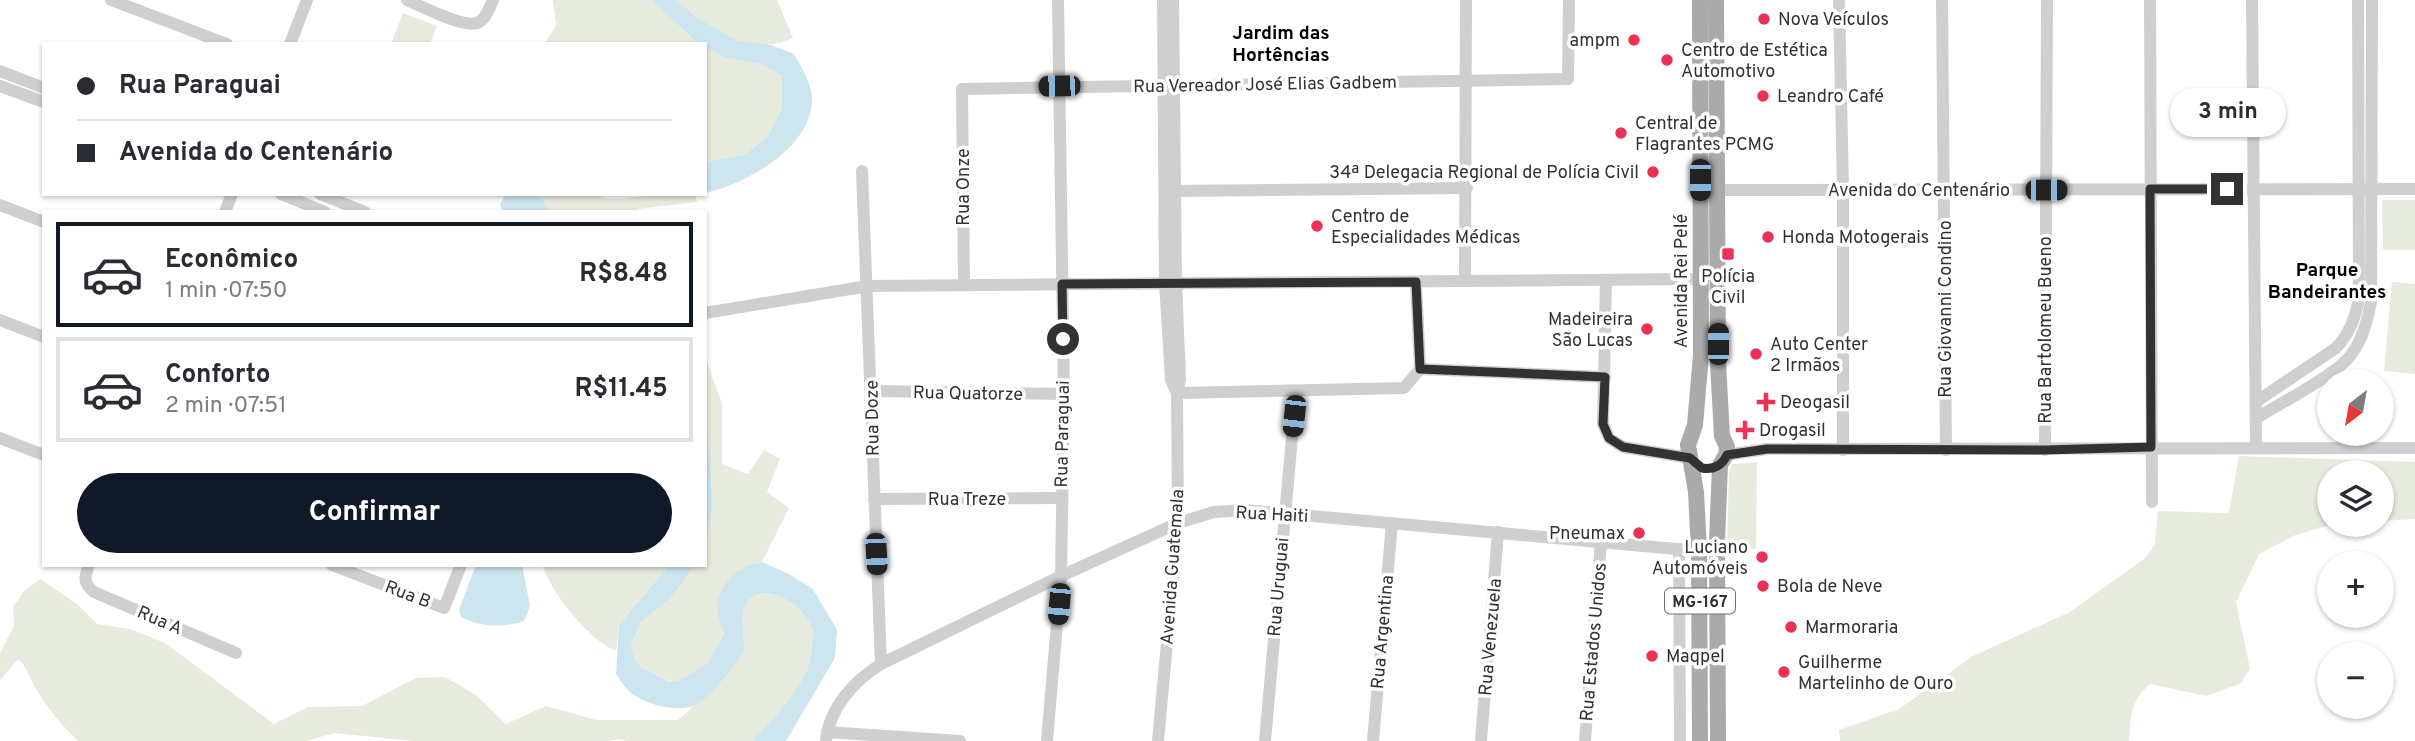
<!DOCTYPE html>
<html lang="pt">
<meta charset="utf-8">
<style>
:root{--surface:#fff;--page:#f7f7f7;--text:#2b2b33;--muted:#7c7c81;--line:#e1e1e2;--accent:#111827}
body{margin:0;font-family:Overpass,sans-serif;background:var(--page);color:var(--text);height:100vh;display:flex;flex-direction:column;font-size:26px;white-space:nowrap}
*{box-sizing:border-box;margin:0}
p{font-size:23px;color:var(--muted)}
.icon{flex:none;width:38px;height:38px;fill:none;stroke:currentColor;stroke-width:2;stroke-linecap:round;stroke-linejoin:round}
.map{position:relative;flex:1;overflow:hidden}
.drawer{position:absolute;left:42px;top:210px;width:665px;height:357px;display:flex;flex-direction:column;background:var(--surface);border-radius:0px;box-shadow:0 2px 5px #0004}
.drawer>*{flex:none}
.banner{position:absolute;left:42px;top:42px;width:665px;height:154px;border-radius:0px;box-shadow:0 2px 5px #0004;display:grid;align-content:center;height:154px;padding:0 35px;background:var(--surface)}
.needle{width:46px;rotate:211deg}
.controls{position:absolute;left:2317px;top:369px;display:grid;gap:14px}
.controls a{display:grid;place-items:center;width:77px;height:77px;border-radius:50%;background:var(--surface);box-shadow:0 2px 5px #0004;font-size:35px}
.end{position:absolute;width:32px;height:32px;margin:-16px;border:9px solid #323232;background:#fff;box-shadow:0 0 0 4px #fff}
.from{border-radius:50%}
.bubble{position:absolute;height:49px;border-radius:24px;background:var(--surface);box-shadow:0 2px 5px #0004;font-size:23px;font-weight:700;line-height:49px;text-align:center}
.car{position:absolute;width:21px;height:42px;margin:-21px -10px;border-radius:9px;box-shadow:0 0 5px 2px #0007;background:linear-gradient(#222 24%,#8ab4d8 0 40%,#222 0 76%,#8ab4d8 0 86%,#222 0)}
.banner b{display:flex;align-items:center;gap:24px;height:66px;font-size:26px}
.banner b+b{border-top:2px solid var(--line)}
.banner i{width:18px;height:18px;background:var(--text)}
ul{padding:12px 0 0;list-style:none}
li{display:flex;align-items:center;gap:21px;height:105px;margin:0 14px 10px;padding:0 21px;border:4px solid var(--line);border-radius:0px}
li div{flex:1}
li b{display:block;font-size:26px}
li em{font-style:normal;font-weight:700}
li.selected{border-color:var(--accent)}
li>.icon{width:63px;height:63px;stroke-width:1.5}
.cta{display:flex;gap:14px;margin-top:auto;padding:14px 35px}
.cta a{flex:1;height:80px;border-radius:42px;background:var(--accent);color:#fff;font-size:28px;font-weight:700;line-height:80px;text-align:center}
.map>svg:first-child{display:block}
</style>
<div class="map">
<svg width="2415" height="741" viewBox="0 0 2415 741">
<rect width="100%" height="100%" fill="#fff"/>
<g fill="#e6ebdd">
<polygon points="553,0 651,0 700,44 545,44 556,25"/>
<path d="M676,0H777L793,38C787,40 780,43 773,44C737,51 701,22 676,0Z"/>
<polygon points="403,13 437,26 430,44 391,44"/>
<polygon points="705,47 726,58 759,63 782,76 782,108 768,136 744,155 705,162"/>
<polygon points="542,194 595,194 604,198 620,199 661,194 695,194 697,202 637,209 637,212 547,212"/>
<polygon points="2382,200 2415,200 2415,250 2383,250"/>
<polygon points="2392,282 2415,284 2415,374 2384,371"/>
<polygon points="705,357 722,403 722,464 748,474 764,450 780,459 767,492 789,508 762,562 754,563 717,608 724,634 708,663 679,681 671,682 641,667 635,660 631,645 641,622 669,600 695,565 705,565 705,544 713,505 705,392"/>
<path d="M2239,456L2415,462V519L2382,521V472H2329V525L2293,536L2259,554L2236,602L2250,669L2240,684L2206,696L2150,684C2130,701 2131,717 2129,741H1840L1839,730L1899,709L1973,656L2070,612L2144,559L2155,545L2158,511L2229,513Z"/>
<polygon points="1757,462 1756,549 1727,548 1729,471 1732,464"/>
<path d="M543,565H669L619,625L616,651C590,641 550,592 543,565Z"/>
<path d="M40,579L77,604L97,624L130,629L165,643L274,724L308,707L362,706L416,678L445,677L476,695L506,724L546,706L596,720H678L717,685L745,651C744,641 741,617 744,608C757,574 808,606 813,630C815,639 812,660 808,668C797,696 773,720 752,741H628L619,739L608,741H414L334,733L306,741H78C62,725 47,708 35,687C29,676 28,668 18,659L0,680V653L14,626L13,607L24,591Z"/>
</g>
<g fill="#cce5ee">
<path d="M651,0H676L699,19L737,41L771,45L794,54C801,66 812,84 812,99C813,146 746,185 705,193V162L744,155L768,136L782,108V76L759,63L726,58L705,47V44L696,41Z"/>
<polygon points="506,194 542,194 547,212 503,212 500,204"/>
<polygon points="705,392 713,505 705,544"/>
<path d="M762,562L789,574L813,589L837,630L835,658L786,741H752C773,720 796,696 808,668C811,662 814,637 813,631C808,606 758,574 744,608C741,616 744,641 745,651C730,669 716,692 697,704C681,714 648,705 634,695C627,691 621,681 616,674L619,625L669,565H695L669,600L641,622L631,645L635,660L641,667L670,682L679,681L708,663L724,634C722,626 717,615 717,606C719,584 740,564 762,562Z"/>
<path d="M476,565H522L530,606L524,621C504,628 479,627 461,617L459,610Z"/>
</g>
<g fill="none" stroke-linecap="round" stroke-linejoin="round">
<g stroke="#cfcfcf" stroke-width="12">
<polyline points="111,0 227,44"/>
<path d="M407,0C421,6 463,28 477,23C486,20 489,8 493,0"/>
<polyline points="1163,0 1165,282 1171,380 1177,393"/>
<polyline points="1839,0 1843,190 1843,450"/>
<polyline points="1942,0 1946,450"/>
<polyline points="2150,0 2152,502"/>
<polyline points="2252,0 2256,447"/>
<polyline points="290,44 307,0"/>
<polyline points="0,71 44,88"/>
<polyline points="0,86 44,102"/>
<polyline points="862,171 881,664"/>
<polyline points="1718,190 2415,189"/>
<polyline points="1168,191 1467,188"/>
<polyline points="281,194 325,212"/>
<polyline points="320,194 365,212"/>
<polyline points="0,205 44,222"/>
<polyline points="225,212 232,194"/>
<polyline points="1606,280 1603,424 1609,438 1623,447 1690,458"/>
<polyline points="1465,281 1466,0"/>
<polyline points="1416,282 1420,369"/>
<polyline points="964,285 962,89 1568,79 1569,0"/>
<polyline points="705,313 868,286 1700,279"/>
<polyline points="0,320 44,337"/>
<polyline points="1420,369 1605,377"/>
<polyline points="872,391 1064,394"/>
<polyline points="1177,393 1404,388 1420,369"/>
<path d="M2257,401L2336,348C2350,333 2355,318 2359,299L2358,0"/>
<path d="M2257,418C2282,402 2319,384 2341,365C2360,350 2367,324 2371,302L2372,0"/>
<polyline points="0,438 44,455"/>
<polyline points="2045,450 2047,0"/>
<polyline points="1726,455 1767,449 2415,448"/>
<polyline points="874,499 1061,498"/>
<polyline points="1679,549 1680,741"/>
<path d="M89,565C84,578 83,583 94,592L236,653"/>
<polyline points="332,565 444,608 461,565"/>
<polyline points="827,732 960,741"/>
<path d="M826,741C829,708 854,681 881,664L1061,576L1178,523L1214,512L1245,510L1699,551"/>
<polyline points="1047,741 1061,576 1064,394 1058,0"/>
<polyline points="1158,741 1178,523 1177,393 1180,380 1176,282 1173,0"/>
<polyline points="1265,741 1296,392"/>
<polyline points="1373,741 1392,523"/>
<polyline points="1481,741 1498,532"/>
<polyline points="1585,741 1601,542"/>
</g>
<g stroke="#aaa" stroke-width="16">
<polyline points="1700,0 1701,355 1695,425 1688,445 1696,492 1699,551 1700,741"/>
<polyline points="1716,0 1718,363 1722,436 1727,447 1726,455 1720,465 1717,541 1718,741"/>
</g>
</g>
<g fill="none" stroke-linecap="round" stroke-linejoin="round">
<path stroke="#323232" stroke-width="9" d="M1063,339L1062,284L1416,282L1420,369L1605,377L1603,424L1609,438L1623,447L1690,458L1702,468C1713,470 1722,466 1727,455L1767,449L2045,450L2151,447L2150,189H2227"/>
</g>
<g fill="#eb3255" stroke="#fff" stroke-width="2.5">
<circle cx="1764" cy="19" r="7"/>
<circle cx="1634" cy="40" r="7"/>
<circle cx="1667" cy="60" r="7"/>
<circle cx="1763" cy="96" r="7"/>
<circle cx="1621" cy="133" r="7"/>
<circle cx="1653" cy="172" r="7"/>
<circle cx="1317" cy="226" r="7"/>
<circle cx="1768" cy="237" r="7"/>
<rect x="1721" y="247" width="14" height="14" rx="3.5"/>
<circle cx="1647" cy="329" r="7"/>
<circle cx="1756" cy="354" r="7"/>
<path d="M1762.5 391.5h7v7h7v7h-7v7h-7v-7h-7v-7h7z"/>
<path d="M1741.5 419.5h7v7h7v7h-7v7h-7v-7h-7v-7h7z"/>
<circle cx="1639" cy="533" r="7"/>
<circle cx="1762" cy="557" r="7"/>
<circle cx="1763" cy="586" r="7"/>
<circle cx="1791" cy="627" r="7"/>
<circle cx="1652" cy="656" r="7"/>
<circle cx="1784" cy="672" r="7"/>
</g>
<g text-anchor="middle" stroke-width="7" stroke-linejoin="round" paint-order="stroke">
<rect fill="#fff" stroke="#707070" stroke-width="2" x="1665" y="588.5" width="70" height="25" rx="5"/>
<g font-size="16" font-weight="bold" fill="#323232">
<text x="1700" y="607">MG-167</text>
</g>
<g font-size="18" fill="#323232" stroke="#fff" text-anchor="start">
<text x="1778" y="25">Nova Veículos</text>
<text x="1620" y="46" text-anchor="end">ampm</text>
<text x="1681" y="56">Centro de Estética<tspan x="1681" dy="21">Automotivo</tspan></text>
<text x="1777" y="102">Leandro Café</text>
<text x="1635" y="129">Central de<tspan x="1635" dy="21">Flagrantes PCMG</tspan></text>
<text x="1639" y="178" text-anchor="end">34ª Delegacia Regional de Polícia Civil</text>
<text x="1331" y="222">Centro de<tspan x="1331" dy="21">Especialidades Médicas</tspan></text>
<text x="1782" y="243">Honda Motogerais</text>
<text x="1728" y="282" text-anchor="middle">Polícia<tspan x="1728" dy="21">Civil</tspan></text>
<text x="1633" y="325" text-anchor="end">Madeireira<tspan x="1633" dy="21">São Lucas</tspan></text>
<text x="1770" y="350">Auto Center<tspan x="1770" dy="21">2 Irmãos</tspan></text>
<text x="1780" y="408">Deogasil</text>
<text x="1759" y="436">Drogasil</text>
<text x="1625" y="539" text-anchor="end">Pneumax</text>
<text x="1748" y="553" text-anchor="end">Luciano<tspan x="1748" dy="21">Automóveis</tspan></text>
<text x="1777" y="592">Bola de Neve</text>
<text x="1805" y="633">Marmoraria</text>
<text x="1666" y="662">Maqpel</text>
<text x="1798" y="668">Guilherme<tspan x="1798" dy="21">Martelinho de Ouro</tspan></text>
</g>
<g font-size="18" fill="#323232" stroke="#fff">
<text transform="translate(1265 84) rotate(-1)" y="6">Rua Vereador José Elias Gadbem</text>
<text transform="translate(963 187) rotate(-90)" y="6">Rua Onze</text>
<text x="1919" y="196">Avenida do Centenário</text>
<text transform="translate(1681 281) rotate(-90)" y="6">Avenida Rei Pelé</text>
<text transform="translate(1945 309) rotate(-90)" y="6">Rua Giovanni Condino</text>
<text transform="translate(2045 330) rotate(-90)" y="6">Rua Bartolomeu Bueno</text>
<text transform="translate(968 393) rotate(1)" y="6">Rua Quatorze</text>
<text transform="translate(872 418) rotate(-91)" y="6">Rua Doze</text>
<text transform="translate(1062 434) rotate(-89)" y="6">Rua Paraguai</text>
<text x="967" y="505">Rua Treze</text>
<text transform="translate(1272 514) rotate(3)" y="6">Rua Haiti</text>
<text transform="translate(1172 567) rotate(-86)" y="6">Avenida Guatemala</text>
<text transform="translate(1278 587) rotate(-85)" y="6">Rua Uruguai</text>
<text transform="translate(408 594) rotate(21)" y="6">Rua B</text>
<text transform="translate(160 620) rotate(23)" y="6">Rua A</text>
<text transform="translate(1382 632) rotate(-85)" y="6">Rua Argentina</text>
<text transform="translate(1490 637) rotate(-85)" y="6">Rua Venezuela</text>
<text transform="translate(1593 642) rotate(-85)" y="6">Rua Estados Unidos</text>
</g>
<g font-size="19" font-weight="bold" fill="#000" stroke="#fff">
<text x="1281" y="39">Jardim das<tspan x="1281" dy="22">Hortências</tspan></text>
<text x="2327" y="276">Parque<tspan x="2327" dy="22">Bandeirantes</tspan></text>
</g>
</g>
</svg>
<div class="controls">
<a><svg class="needle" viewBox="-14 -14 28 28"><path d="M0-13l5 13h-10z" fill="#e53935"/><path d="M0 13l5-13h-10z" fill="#7c7c81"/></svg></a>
<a><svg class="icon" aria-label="layers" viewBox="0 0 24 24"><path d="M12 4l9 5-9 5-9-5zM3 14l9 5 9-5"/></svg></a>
<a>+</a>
<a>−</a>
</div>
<i class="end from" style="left:1063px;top:339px"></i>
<i class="end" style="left:2227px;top:189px"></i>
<div class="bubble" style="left:2170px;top:88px;width:116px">3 min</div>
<i class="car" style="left:1059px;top:86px;rotate:269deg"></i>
<i class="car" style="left:1700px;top:180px;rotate:180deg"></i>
<i class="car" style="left:2046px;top:190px;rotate:90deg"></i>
<i class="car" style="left:1718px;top:344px;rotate:0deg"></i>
<i class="car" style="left:1294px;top:416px;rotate:186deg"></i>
<i class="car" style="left:876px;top:554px;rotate:177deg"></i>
<i class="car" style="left:1059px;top:604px;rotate:185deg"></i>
<div class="banner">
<b><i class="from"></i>Rua Paraguai</b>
<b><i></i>Avenida do Centenário</b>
</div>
<section class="drawer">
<ul>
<li class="selected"><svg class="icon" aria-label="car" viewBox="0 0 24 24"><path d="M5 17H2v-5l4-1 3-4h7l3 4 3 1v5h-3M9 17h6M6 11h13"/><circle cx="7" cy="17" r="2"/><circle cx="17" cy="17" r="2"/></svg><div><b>Econômico</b><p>1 min · 07:50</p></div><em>R$8.48</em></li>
<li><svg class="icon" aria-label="car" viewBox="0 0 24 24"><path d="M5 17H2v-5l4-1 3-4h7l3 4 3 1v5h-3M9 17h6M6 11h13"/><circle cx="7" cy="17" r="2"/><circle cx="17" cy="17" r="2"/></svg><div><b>Conforto</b><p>2 min · 07:51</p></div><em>R$11.45</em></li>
</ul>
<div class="cta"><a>Confirmar</a></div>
</section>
</div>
